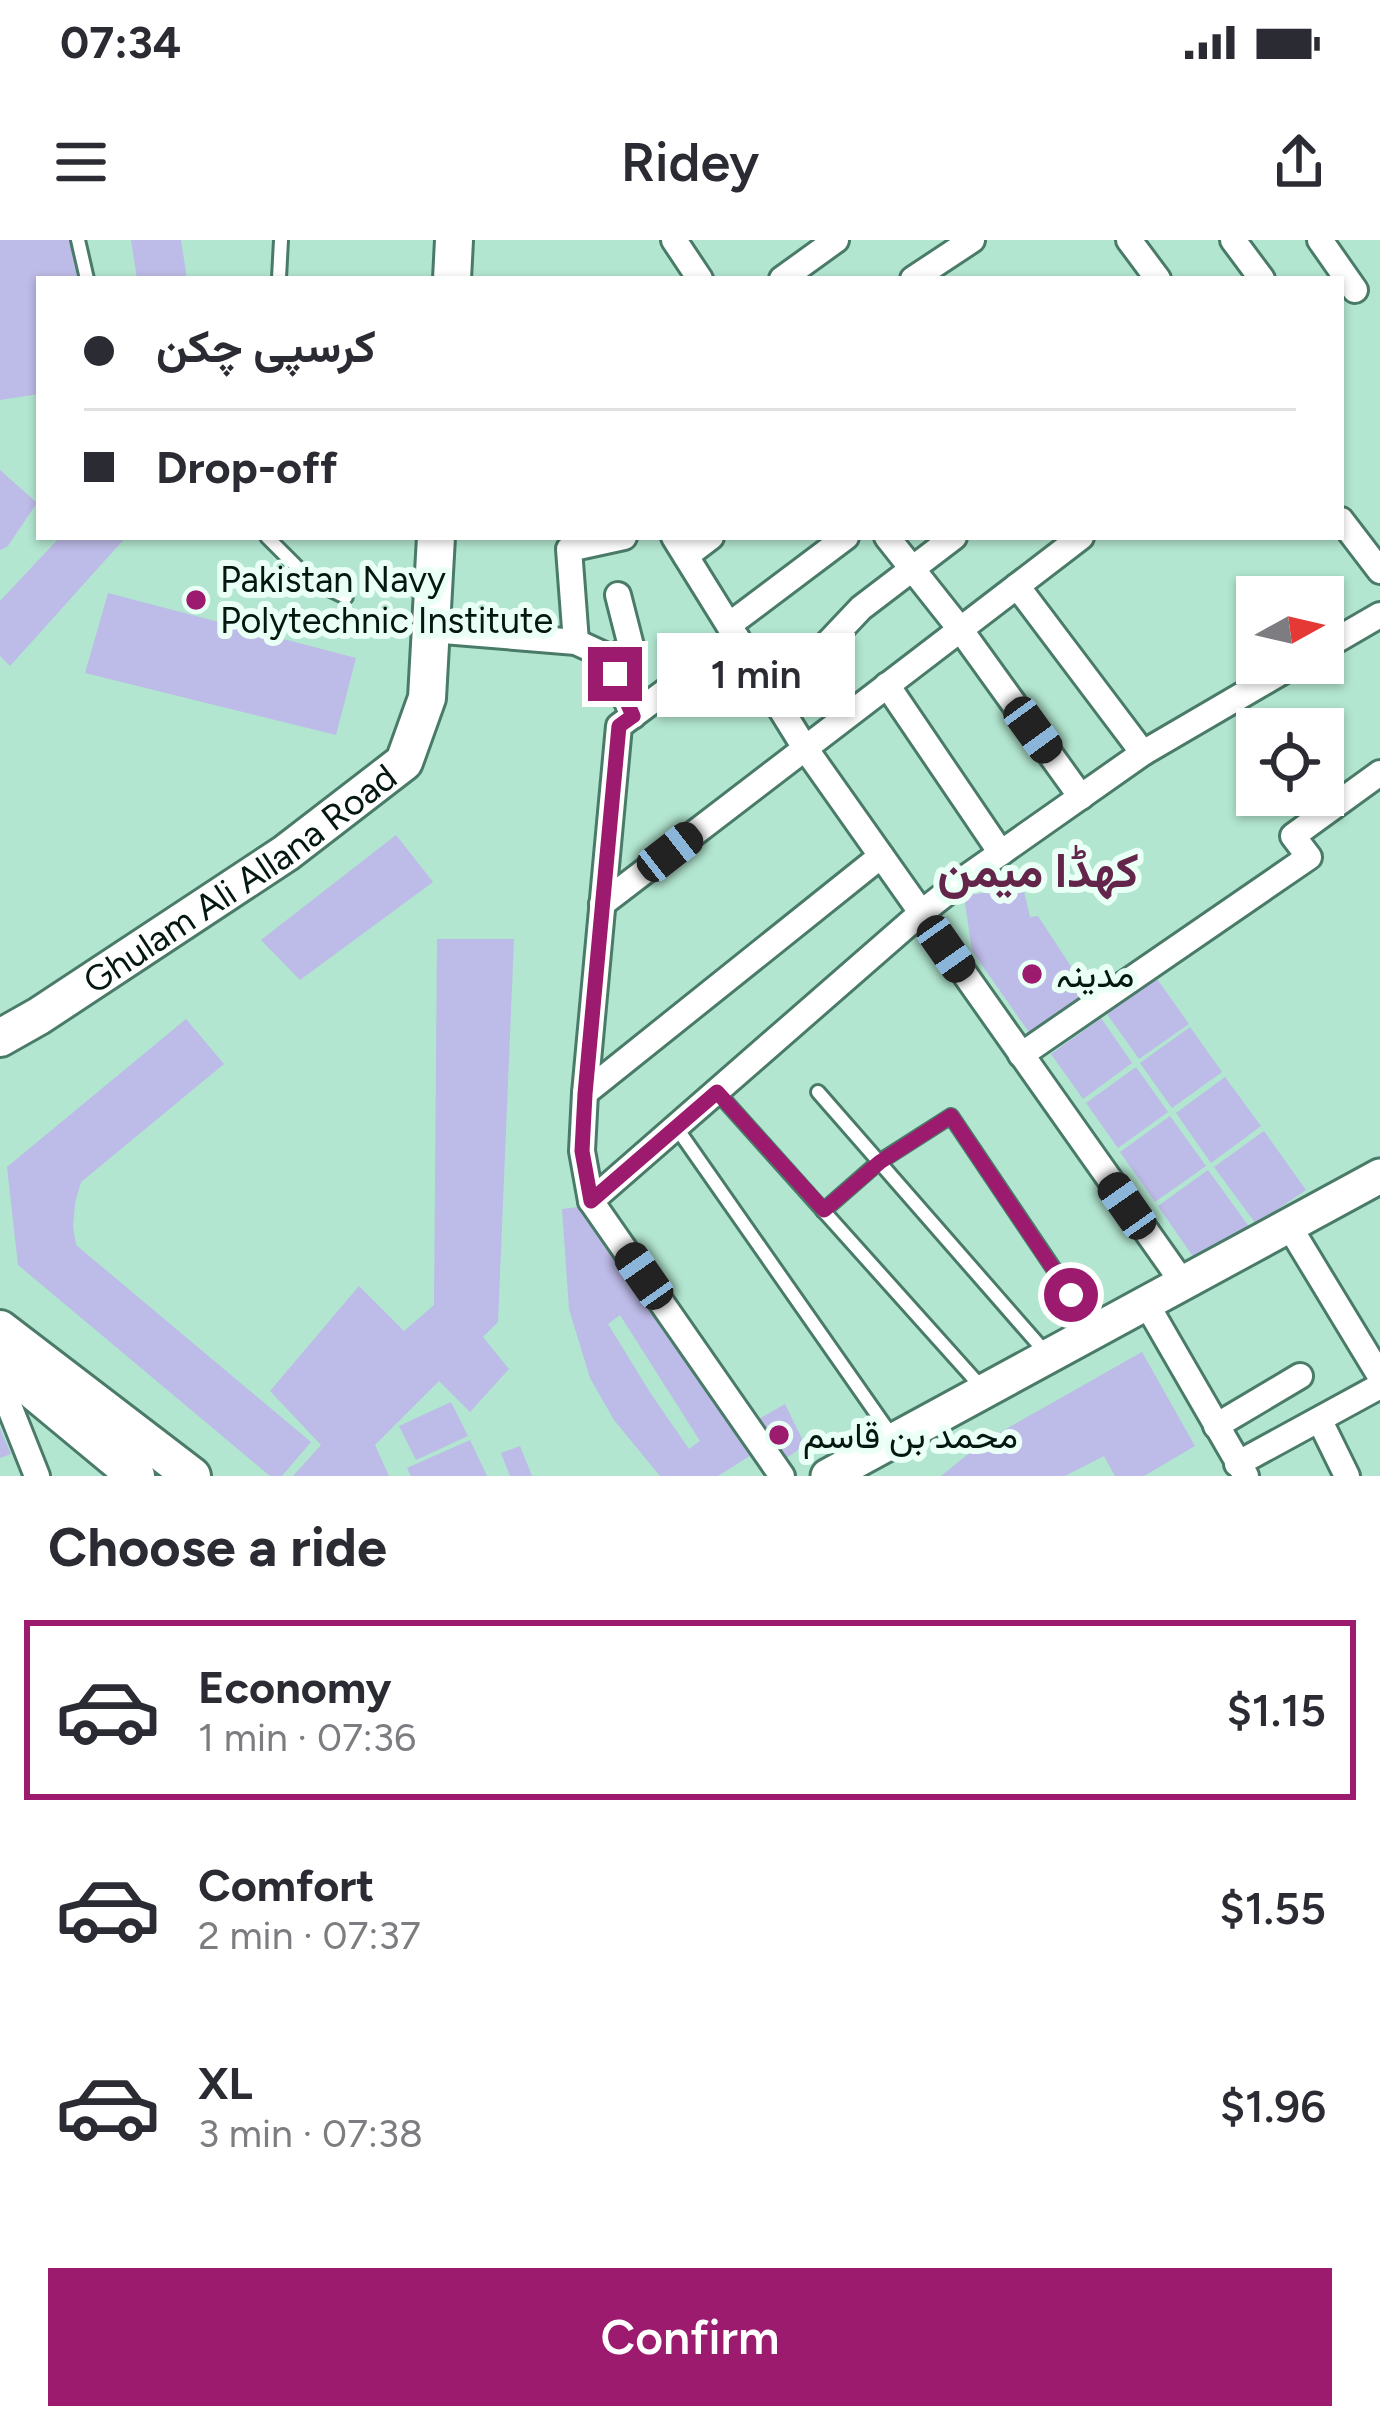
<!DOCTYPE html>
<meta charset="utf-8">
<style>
:root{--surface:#fff;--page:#f2f2f3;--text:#2b2b33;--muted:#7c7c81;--line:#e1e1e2;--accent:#9c1b6e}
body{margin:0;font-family:Figtree,Vazirmatn,sans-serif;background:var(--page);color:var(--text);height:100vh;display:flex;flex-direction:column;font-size:45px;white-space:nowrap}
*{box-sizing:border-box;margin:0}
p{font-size:39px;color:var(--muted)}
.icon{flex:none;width:66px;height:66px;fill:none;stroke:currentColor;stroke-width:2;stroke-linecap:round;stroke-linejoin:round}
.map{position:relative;height:1236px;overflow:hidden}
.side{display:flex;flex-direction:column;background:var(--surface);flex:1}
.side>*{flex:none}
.top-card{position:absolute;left:36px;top:36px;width:1308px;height:264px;border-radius:0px;box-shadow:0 3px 9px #0004;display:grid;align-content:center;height:264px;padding:0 48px;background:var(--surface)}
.needle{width:78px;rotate:82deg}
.fabs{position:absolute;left:1236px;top:336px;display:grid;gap:24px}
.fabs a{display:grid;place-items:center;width:108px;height:108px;border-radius:0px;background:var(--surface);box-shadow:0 3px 9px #0004;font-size:60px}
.end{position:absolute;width:54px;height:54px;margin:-27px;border:15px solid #9c1b6e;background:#fff;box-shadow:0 0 0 6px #fff}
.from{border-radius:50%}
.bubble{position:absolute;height:84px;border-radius:0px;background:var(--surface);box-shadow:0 3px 9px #0004;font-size:39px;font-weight:600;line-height:84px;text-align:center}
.car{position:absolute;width:36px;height:72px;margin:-36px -18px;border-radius:15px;box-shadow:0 0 9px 3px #0007;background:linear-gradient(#222 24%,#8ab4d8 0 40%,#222 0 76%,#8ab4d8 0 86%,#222 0)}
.top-card b{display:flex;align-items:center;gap:42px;height:114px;font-size:45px}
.top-card b+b{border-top:3px solid var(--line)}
.top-card i{width:30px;height:30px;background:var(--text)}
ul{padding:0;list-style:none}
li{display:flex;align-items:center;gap:36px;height:180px;margin:0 24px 18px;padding:0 24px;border:6px solid transparent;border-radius:0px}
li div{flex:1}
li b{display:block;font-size:45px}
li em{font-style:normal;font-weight:600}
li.active{border-color:var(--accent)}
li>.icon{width:108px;height:108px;stroke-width:1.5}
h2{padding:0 48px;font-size:54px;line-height:144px}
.action{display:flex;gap:24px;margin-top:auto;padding:24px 48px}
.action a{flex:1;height:138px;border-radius:0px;background:var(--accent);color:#fff;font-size:48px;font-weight:600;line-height:138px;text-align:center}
.status{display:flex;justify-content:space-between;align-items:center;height:84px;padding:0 60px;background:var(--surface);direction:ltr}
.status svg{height:33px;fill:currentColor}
header{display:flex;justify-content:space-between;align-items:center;height:156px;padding:0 48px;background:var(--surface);font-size:54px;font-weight:600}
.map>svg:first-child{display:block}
</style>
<div class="status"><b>07:34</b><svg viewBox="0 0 49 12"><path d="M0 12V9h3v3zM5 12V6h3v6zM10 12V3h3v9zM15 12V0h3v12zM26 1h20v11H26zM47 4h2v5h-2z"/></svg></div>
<header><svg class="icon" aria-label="menu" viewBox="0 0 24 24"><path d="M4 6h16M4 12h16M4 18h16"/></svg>Ridey<svg class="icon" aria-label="share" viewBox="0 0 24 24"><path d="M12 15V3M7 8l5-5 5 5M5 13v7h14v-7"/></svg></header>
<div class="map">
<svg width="1380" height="1236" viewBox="0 0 1380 1236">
<rect width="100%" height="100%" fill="#b2e6d0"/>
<g fill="#bdbbe7" fill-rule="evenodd">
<polygon points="0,0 77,0 85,39 39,39 39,154 0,160"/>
<polygon points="131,0 181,0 187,39 137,39"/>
<polygon points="0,230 37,263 7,307 0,310"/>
<polygon points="60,297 126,297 10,426 0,416 0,361"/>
<polygon points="108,353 356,418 336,495 85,433"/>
<polygon points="396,595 433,642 300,740 261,700"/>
<polygon points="1023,647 1030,677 1038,676 1091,757 1033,798 972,711 964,656"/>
<polygon points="437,699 514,699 498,1082 483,1097 509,1129 470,1172 439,1141 375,1205 389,1236 293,1236 321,1205 270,1151 359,1046 404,1091 434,1065"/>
<polygon points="1157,739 1189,784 1139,819 1107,774"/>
<polygon points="1101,778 1132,823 1083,859 1051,814"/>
<polygon points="186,779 224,824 81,942 75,963 73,987 76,1005 311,1202 282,1236 270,1236 18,1025 7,927"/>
<polygon points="1190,787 1222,832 1172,868 1140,823"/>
<polygon points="1136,827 1168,872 1118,908 1086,863"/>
<polygon points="1225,837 1261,886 1211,923 1176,873"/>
<polygon points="1170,876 1206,926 1155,962 1120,912"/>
<polygon points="1264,891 1306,950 1256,984 1214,927"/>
<polygon points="1208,930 1250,988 1194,1018 1158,966"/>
<path d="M587,966L756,1212L718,1236H660L614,1180L590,1138L569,1069L562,969ZM620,1075L700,1201L689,1209L651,1154L608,1084Z"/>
<polygon points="1142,1112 1195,1206 1144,1236 1115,1236 1104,1216 1065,1236 941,1236 983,1202"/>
<polygon points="451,1162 468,1196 416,1220 399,1186"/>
<polygon points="785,1164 805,1205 778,1224 750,1184"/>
<polygon points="0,1188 11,1214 0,1218"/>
<polygon points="470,1200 487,1236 411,1236 407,1228"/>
<polygon points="520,1206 532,1236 510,1236 501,1213"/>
</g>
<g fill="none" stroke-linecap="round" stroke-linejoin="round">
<g stroke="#4a7b68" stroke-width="18">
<g id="lane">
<polyline points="78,0 87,39"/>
<polyline points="279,38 281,0"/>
<polyline points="267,297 310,340 346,357"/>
<polyline points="717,852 984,1150"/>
<polyline points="818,852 1046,1113"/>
<polyline points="676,887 892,1196"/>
<polyline points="823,971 879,922 951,876 1093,1087"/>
</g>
</g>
<g stroke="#4a7b68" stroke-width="30">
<g id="street">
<polyline points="674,0 700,39"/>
<polyline points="1129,0 1158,39"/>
<polyline points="1233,0 1262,39"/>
<polyline points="1320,0 1355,50"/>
<polyline points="782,39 836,0"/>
<polyline points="913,39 972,0"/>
<polyline points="1341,280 1380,331"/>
<polyline points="674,297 805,508 1183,1043"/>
<polyline points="887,297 960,389 1081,557"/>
<polyline points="686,316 711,297"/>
<polyline points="1017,346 1143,513"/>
<polyline points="618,355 631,406 613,419 615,433 633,476"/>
<polyline points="729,385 846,297"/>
<polyline points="431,390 576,402 613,419"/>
<polyline points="576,402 569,309 624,297"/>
<polyline points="1323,408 1380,375"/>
<polyline points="887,445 1001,613"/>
<polyline points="775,459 861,368 954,297"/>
<polyline points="602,664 1081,297"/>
<polyline points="1021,815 1309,617 1293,596 1380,533"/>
<polyline points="585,853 881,616"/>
<polyline points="591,961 582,911 585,853 619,486 737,398"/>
<polyline points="1289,986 1380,1136"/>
<polyline points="1146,1063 1246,1236"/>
<polyline points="0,1143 37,1236"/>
<polyline points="1320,1181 1347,1236"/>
<polyline points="1216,1186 1300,1136"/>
<polyline points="1237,1224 1380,1146"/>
<polyline points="782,1236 591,961 921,673 968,636 1143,513 1297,423"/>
</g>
</g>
<g stroke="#4a7b68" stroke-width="39">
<polyline id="secondary" points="828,1236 1380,936"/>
</g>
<g stroke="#4a7b68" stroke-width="42">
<g id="primary">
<polyline points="452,39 454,0"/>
<path id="s1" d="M0,798L39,776L286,613L404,522L427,458L436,297"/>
<polyline points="0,1089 192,1236"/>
<polyline points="0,1123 136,1236"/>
</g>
</g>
<use href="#lane" stroke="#fff" stroke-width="12"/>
<use href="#street" stroke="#fff" stroke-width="24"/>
<use href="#secondary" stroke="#fff" stroke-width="33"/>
<use href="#primary" stroke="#fff" stroke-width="36"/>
</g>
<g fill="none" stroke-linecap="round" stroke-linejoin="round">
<polyline stroke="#9c1b6e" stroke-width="15" points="615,434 633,476 619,486 585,854 582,911 591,961 717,852 824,970 880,922 951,876 1071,1055"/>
</g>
<g fill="#9c1b6e" stroke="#eafff6" stroke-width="4.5">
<circle cx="196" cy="360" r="12"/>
<circle cx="1032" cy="734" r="12"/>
<circle cx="779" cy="1195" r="12"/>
</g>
<g text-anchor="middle" stroke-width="12" stroke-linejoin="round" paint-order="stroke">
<g font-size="36" fill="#041811" stroke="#eafff6" text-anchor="start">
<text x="220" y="352">Pakistan Navy<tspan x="220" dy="41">Polytechnic Institute</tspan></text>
<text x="1056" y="747">مدینہ</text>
<text x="803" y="1208">محمد بن قاسم</text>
</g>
<g font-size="36" fill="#041811" stroke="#eafff6">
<text dy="13" stroke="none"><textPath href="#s1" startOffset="288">Ghulam Ali Allana Road</textPath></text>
</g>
<g font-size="48" font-weight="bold" fill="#632549" stroke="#eafff6">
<text x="1038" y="647">کھڈا میمن</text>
</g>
</g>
</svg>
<div class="fabs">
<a><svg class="needle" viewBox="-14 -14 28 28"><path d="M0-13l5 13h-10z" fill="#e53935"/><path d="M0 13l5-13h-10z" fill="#7c7c81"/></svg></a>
<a><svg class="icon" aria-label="locate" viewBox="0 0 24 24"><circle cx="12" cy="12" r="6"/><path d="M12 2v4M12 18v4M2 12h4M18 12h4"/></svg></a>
</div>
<i class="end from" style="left:1071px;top:1055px"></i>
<i class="end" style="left:615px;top:434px"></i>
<div class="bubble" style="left:657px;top:393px;width:198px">1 min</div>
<i class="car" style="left:1033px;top:490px;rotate:144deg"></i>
<i class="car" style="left:670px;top:612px;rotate:52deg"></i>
<i class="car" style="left:946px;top:709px;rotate:145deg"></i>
<i class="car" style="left:1127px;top:966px;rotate:325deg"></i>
<i class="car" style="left:644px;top:1036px;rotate:325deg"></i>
<div class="top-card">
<b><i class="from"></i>کرسپی چکن</b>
<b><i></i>Drop-off</b>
</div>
</div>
<section class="side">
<h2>Choose a ride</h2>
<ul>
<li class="active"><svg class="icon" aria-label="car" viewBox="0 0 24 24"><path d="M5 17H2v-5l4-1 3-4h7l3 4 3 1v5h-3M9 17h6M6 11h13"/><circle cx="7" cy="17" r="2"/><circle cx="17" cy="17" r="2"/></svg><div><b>Economy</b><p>1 min · 07:36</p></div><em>$1.15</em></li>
<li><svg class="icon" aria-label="car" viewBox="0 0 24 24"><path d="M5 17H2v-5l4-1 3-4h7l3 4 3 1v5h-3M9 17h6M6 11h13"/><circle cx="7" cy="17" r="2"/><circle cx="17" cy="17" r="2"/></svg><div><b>Comfort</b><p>2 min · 07:37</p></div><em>$1.55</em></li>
<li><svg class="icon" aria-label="car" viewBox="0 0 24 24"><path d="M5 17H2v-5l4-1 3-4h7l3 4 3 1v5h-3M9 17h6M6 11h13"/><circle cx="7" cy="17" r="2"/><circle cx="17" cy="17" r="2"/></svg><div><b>XL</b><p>3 min · 07:38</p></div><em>$1.96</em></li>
</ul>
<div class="action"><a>Confirm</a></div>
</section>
